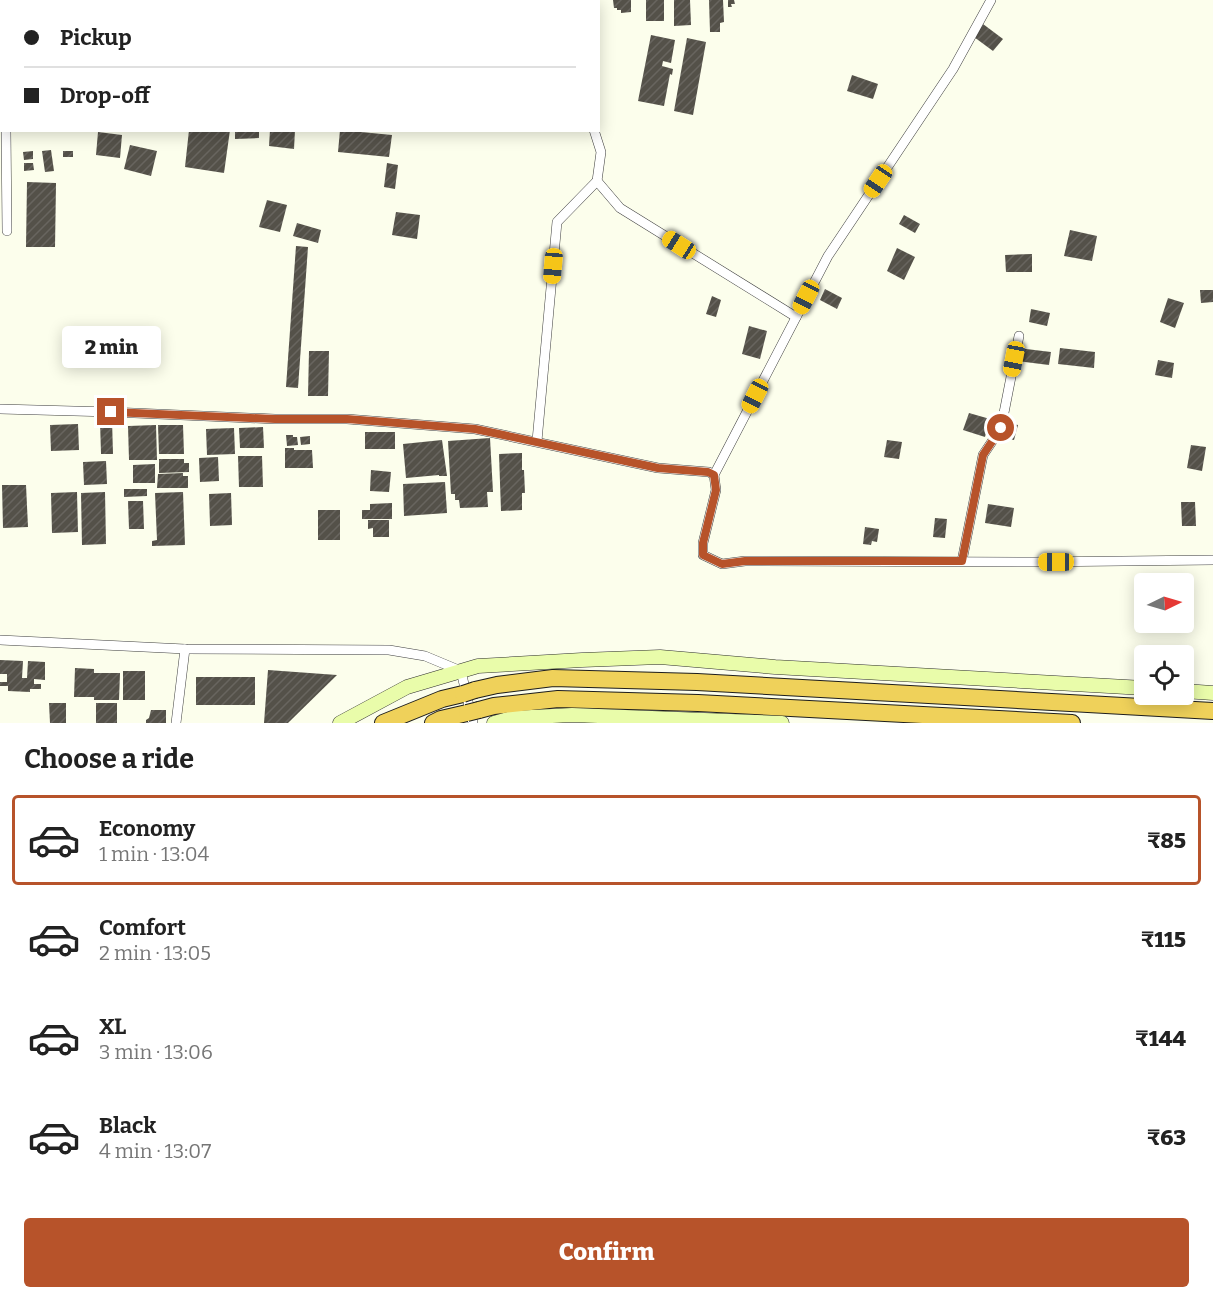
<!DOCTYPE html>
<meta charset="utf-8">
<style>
:root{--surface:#fff;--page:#f6f6f6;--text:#222;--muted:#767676;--line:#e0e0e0;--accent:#b7532a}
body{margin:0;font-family:Bitter,serif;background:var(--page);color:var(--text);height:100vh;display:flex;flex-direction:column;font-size:22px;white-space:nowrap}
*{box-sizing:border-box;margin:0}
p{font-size:20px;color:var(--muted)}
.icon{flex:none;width:33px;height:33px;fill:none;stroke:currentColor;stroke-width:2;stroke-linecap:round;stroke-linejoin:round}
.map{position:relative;height:723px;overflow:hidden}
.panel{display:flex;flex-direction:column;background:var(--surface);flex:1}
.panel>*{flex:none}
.top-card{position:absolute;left:0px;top:0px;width:600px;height:132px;box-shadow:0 3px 15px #0003;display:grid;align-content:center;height:132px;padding:0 24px;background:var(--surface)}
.needle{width:39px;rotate:85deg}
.buttons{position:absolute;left:1134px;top:573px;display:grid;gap:12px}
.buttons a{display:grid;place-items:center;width:60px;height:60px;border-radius:6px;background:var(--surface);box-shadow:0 3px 15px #0003;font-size:30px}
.end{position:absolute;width:27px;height:27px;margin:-14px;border:8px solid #b7532a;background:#fff;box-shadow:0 0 0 3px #fff}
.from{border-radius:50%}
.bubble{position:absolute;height:42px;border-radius:6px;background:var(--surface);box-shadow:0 3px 15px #0003;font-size:20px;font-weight:800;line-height:42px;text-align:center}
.car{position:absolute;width:18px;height:36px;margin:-18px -9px;border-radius:8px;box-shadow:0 0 4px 2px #0007;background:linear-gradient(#f5c518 24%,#345 0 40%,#f5c518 0 76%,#345 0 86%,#f5c518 0)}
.top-card b{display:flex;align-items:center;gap:21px;height:57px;font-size:22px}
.top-card b+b{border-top:2px solid var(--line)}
.top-card i{width:15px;height:15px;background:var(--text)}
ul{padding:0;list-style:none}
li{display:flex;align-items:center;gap:18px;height:90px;margin:0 12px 9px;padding:0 12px;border:3px solid transparent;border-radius:6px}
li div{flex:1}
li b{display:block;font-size:22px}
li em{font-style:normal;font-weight:800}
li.active{border-color:var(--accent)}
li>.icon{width:54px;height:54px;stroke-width:1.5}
h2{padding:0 24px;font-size:27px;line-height:72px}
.action{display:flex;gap:12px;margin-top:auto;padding:12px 24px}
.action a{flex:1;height:69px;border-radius:6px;background:var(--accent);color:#fff;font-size:24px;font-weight:800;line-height:69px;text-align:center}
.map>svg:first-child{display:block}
</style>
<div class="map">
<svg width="1213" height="723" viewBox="0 0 1213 723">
<defs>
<pattern id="building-hatch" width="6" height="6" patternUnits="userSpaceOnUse" patternTransform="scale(1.5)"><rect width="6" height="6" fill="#545149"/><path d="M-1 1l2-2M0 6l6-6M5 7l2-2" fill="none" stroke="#68655f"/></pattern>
</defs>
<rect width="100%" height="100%" fill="#fcfeec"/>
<g fill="url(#building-hatch)">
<polygon points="613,0 631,0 631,12 621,13 621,10 617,10 617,8 614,8"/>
<rect x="646" y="0" width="18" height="21"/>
<polygon points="674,0 690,0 691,25 674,26"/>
<polygon points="709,0 723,0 724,22 720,23 720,32 710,32"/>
<polygon points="728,0 734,0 735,4 731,4 732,7 728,7"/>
<polygon points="983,24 1003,39 993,51 974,37"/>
<polygon points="651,35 675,40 671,63 663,61 662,66 673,69 672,75 670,74 664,106 638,101"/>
<polygon points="687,38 706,42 693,115 674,111"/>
<polygon points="852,75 878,84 873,99 847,91"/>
<polygon points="189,130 230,130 224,173 185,167"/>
<polygon points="235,130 259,130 259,138 235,139"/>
<polygon points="270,130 295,130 294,149 269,146"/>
<polygon points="340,130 392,135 389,157 338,152"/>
<polygon points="98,132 122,135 120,158 96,155"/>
<polygon points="130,145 157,151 151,176 124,169"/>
<polygon points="51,150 54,171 45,172 42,151"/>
<polygon points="33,151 33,159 24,160 23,152"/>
<rect x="63" y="151" width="10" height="6"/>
<polygon points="24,163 33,163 34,170 24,171"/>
<polygon points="387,163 398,165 395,189 384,187"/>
<polygon points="27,182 56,183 55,247 26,247"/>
<polygon points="267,200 287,205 280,232 259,227"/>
<polygon points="396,212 420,215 417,239 392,235"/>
<polygon points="904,215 920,224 915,233 899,224"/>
<polygon points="297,223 321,230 318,243 293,236"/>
<polygon points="1070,230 1097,236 1092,261 1064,256"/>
<polygon points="296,246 308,247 298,388 286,387"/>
<polygon points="897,248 915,257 904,280 887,271"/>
<polygon points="1032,254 1032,272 1006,272 1005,255"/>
<polygon points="825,289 842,298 837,309 820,300"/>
<polygon points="1200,290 1213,290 1213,302 1201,303"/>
<polygon points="712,296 721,300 716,317 706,314"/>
<polygon points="1168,298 1184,303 1175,328 1160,322"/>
<polygon points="1031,309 1050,313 1047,326 1029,322"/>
<polygon points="749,326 767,331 760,359 742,354"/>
<polygon points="1018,348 1051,352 1049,365 1017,361"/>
<polygon points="1060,348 1095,352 1094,368 1058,364"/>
<polygon points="309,351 329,351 328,396 308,396"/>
<polygon points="1158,360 1174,363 1172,378 1155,375"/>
<polygon points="969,413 990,419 985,437 963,430"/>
<polygon points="112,420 113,454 101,454 100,421"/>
<polygon points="1004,422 1018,425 1014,440 1001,437"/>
<polygon points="78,424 79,450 51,451 50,425"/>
<polygon points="156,425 157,460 129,460 128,426"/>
<polygon points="158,425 183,425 184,454 159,454"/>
<polygon points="263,427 264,448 240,448 239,428"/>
<polygon points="234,428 235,454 207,455 206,429"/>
<rect x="365" y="432" width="30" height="17"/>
<polygon points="286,435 293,435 293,437 297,437 298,445 287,446"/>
<polygon points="310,436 310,444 301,445 300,437"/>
<polygon points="490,438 493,492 487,492 488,507 460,508 459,500 455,500 455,494 451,494 448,441"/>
<polygon points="442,440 447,476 439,476 439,475 406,478 403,444"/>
<polygon points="887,440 902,442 899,459 884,457"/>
<polygon points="1191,445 1206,447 1202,471 1187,468"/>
<polygon points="285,448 294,448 294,450 312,450 313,468 285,468"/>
<polygon points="522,453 522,470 524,470 525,493 522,493 522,510 501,511 499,454"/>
<polygon points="238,456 262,456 263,487 239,487"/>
<polygon points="218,457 219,481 200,482 199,458"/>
<polygon points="159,459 184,459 184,463 189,463 189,472 159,473"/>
<polygon points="106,461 107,484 84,485 83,462"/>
<polygon points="155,464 155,483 133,483 133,465"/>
<polygon points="371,470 391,472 389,492 370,491"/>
<polygon points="183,473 183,476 188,476 188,488 157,488 158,474"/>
<polygon points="445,482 447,513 404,516 403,484"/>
<polygon points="2,485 26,485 28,527 3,528"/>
<polygon points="124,489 147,489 147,496 124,497"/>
<polygon points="77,492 78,532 52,533 51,493"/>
<polygon points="105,492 106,544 82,545 81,493"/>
<polygon points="183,492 185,545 152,546 152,541 157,540 155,493"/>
<polygon points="231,493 232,525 210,526 209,494"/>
<polygon points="128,501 143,501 144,529 129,529"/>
<polygon points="1181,502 1195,502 1196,526 1182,526"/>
<polygon points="392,503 392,519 362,519 362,510 370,510 370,504"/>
<polygon points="988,504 1014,508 1011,527 985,523"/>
<rect x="318" y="510" width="22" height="30"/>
<polygon points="935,518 947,519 945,538 933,537"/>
<polygon points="368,520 389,520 389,537 373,537 373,528 368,529"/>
<polygon points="865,527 879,529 877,542 872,541 871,545 863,544"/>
<polygon points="0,660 23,661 22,678 27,678 28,661 45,662 45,680 34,679 34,684 41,684 41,689 30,689 30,692 8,691 8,686 0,686 0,682 7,682 7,674 0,674"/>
<polygon points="75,668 94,669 94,673 120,673 119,700 94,700 94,697 74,697"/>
<polygon points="268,670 337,675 288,723 264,723"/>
<rect x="123" y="671" width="22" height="29"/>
<rect x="196" y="677" width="59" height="28"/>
<polygon points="49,703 66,703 66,723 50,723"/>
<rect x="96" y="703" width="21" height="20"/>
<polygon points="151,710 166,710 166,723 146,723 146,720 149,718"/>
</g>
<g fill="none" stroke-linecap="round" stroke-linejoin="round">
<g stroke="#3f3f3f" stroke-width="10">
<g id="street">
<polyline points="3,0 3,2"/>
<polyline points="174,0 180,2"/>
<polyline points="541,2 542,0"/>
<polyline points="6,130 7,231"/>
<polyline points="597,181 620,208 796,317"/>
<polyline points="0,409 111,412 275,419 347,419 475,429 658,468 709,472 714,475 716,490 703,543 703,555 722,564 745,561 1034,562 1213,560"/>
<polyline points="537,441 557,222 597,181 601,152 594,130"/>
<polyline points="714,475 828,256 953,69 991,0"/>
<polyline points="962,561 983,455 1001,428 1019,336"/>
<polyline points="0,640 185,649 389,650 425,656 461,671 473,723"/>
<polyline points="176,723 185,649"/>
</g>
</g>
<g stroke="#2e2e2e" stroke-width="15">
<g id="secondary">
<polyline points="1184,691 1213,693"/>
<polyline points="1171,694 1190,710"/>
<polyline points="340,723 407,687 478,666 582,660 660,657 775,667 1144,688"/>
<polyline points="494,723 512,718 572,715 782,723"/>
</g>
</g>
<g stroke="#1d1d1d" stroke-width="18">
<g id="highway">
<polyline points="475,690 497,685 553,678 697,682 1213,711"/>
<polyline points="479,710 494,706 558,699 698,703 1072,723"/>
<polyline points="383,723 442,699 463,694"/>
<polyline points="433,723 441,719 467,713"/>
</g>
</g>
<use href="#street" stroke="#fff" stroke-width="9"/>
<use href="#secondary" stroke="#e9fcaa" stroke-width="14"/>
<use href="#highway" stroke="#efd15a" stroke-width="16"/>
<g stroke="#1d1d1d" stroke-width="18" stroke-linecap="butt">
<g id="highway-bridge">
<polyline points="463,694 475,690"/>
<polyline points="467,713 479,710"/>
</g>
</g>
<use href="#highway-bridge" stroke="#efd15a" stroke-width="16"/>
</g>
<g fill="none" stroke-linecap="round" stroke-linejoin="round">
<polyline stroke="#b7532a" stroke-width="8" points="111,412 275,419 347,419 475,429 658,468 708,472 714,475 716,490 703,543 703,555 722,564 745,561 962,561 983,455 1001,428"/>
</g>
</svg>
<div class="buttons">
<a><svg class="needle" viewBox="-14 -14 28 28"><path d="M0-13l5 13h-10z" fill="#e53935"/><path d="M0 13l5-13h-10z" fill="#767676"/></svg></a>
<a><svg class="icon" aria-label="locate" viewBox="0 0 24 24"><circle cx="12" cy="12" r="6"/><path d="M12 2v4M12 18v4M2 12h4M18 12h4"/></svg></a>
</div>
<i class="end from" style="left:1001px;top:428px"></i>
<i class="end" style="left:111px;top:412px"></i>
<div class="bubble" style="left:62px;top:326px;width:99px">2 min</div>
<i class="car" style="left:878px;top:181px;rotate:214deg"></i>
<i class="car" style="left:679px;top:245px;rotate:302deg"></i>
<i class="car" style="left:553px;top:266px;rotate:185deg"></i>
<i class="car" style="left:806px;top:297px;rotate:207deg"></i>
<i class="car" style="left:1014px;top:359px;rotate:191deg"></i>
<i class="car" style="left:755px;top:396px;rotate:207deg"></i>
<i class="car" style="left:1056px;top:562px;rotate:270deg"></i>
<div class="top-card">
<b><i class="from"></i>Pickup</b>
<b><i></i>Drop-off</b>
</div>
</div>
<section class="panel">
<h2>Choose a ride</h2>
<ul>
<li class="active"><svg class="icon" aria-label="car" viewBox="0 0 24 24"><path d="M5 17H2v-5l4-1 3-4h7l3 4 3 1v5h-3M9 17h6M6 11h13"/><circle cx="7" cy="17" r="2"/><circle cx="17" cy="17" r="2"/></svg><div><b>Economy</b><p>1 min · 13:04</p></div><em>₹85</em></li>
<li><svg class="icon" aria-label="car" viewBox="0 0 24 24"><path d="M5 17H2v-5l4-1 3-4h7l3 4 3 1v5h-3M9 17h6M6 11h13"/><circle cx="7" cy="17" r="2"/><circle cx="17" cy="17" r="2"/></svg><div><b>Comfort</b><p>2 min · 13:05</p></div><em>₹115</em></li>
<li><svg class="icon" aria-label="car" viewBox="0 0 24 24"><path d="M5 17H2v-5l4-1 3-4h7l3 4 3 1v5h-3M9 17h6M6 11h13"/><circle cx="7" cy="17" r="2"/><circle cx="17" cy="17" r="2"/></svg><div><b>XL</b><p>3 min · 13:06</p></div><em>₹144</em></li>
<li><svg class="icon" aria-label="car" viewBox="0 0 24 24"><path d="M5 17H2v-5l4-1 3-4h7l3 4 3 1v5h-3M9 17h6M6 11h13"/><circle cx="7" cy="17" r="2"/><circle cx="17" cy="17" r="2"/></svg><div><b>Black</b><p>4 min · 13:07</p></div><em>₹63</em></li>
</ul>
<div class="action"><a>Confirm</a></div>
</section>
